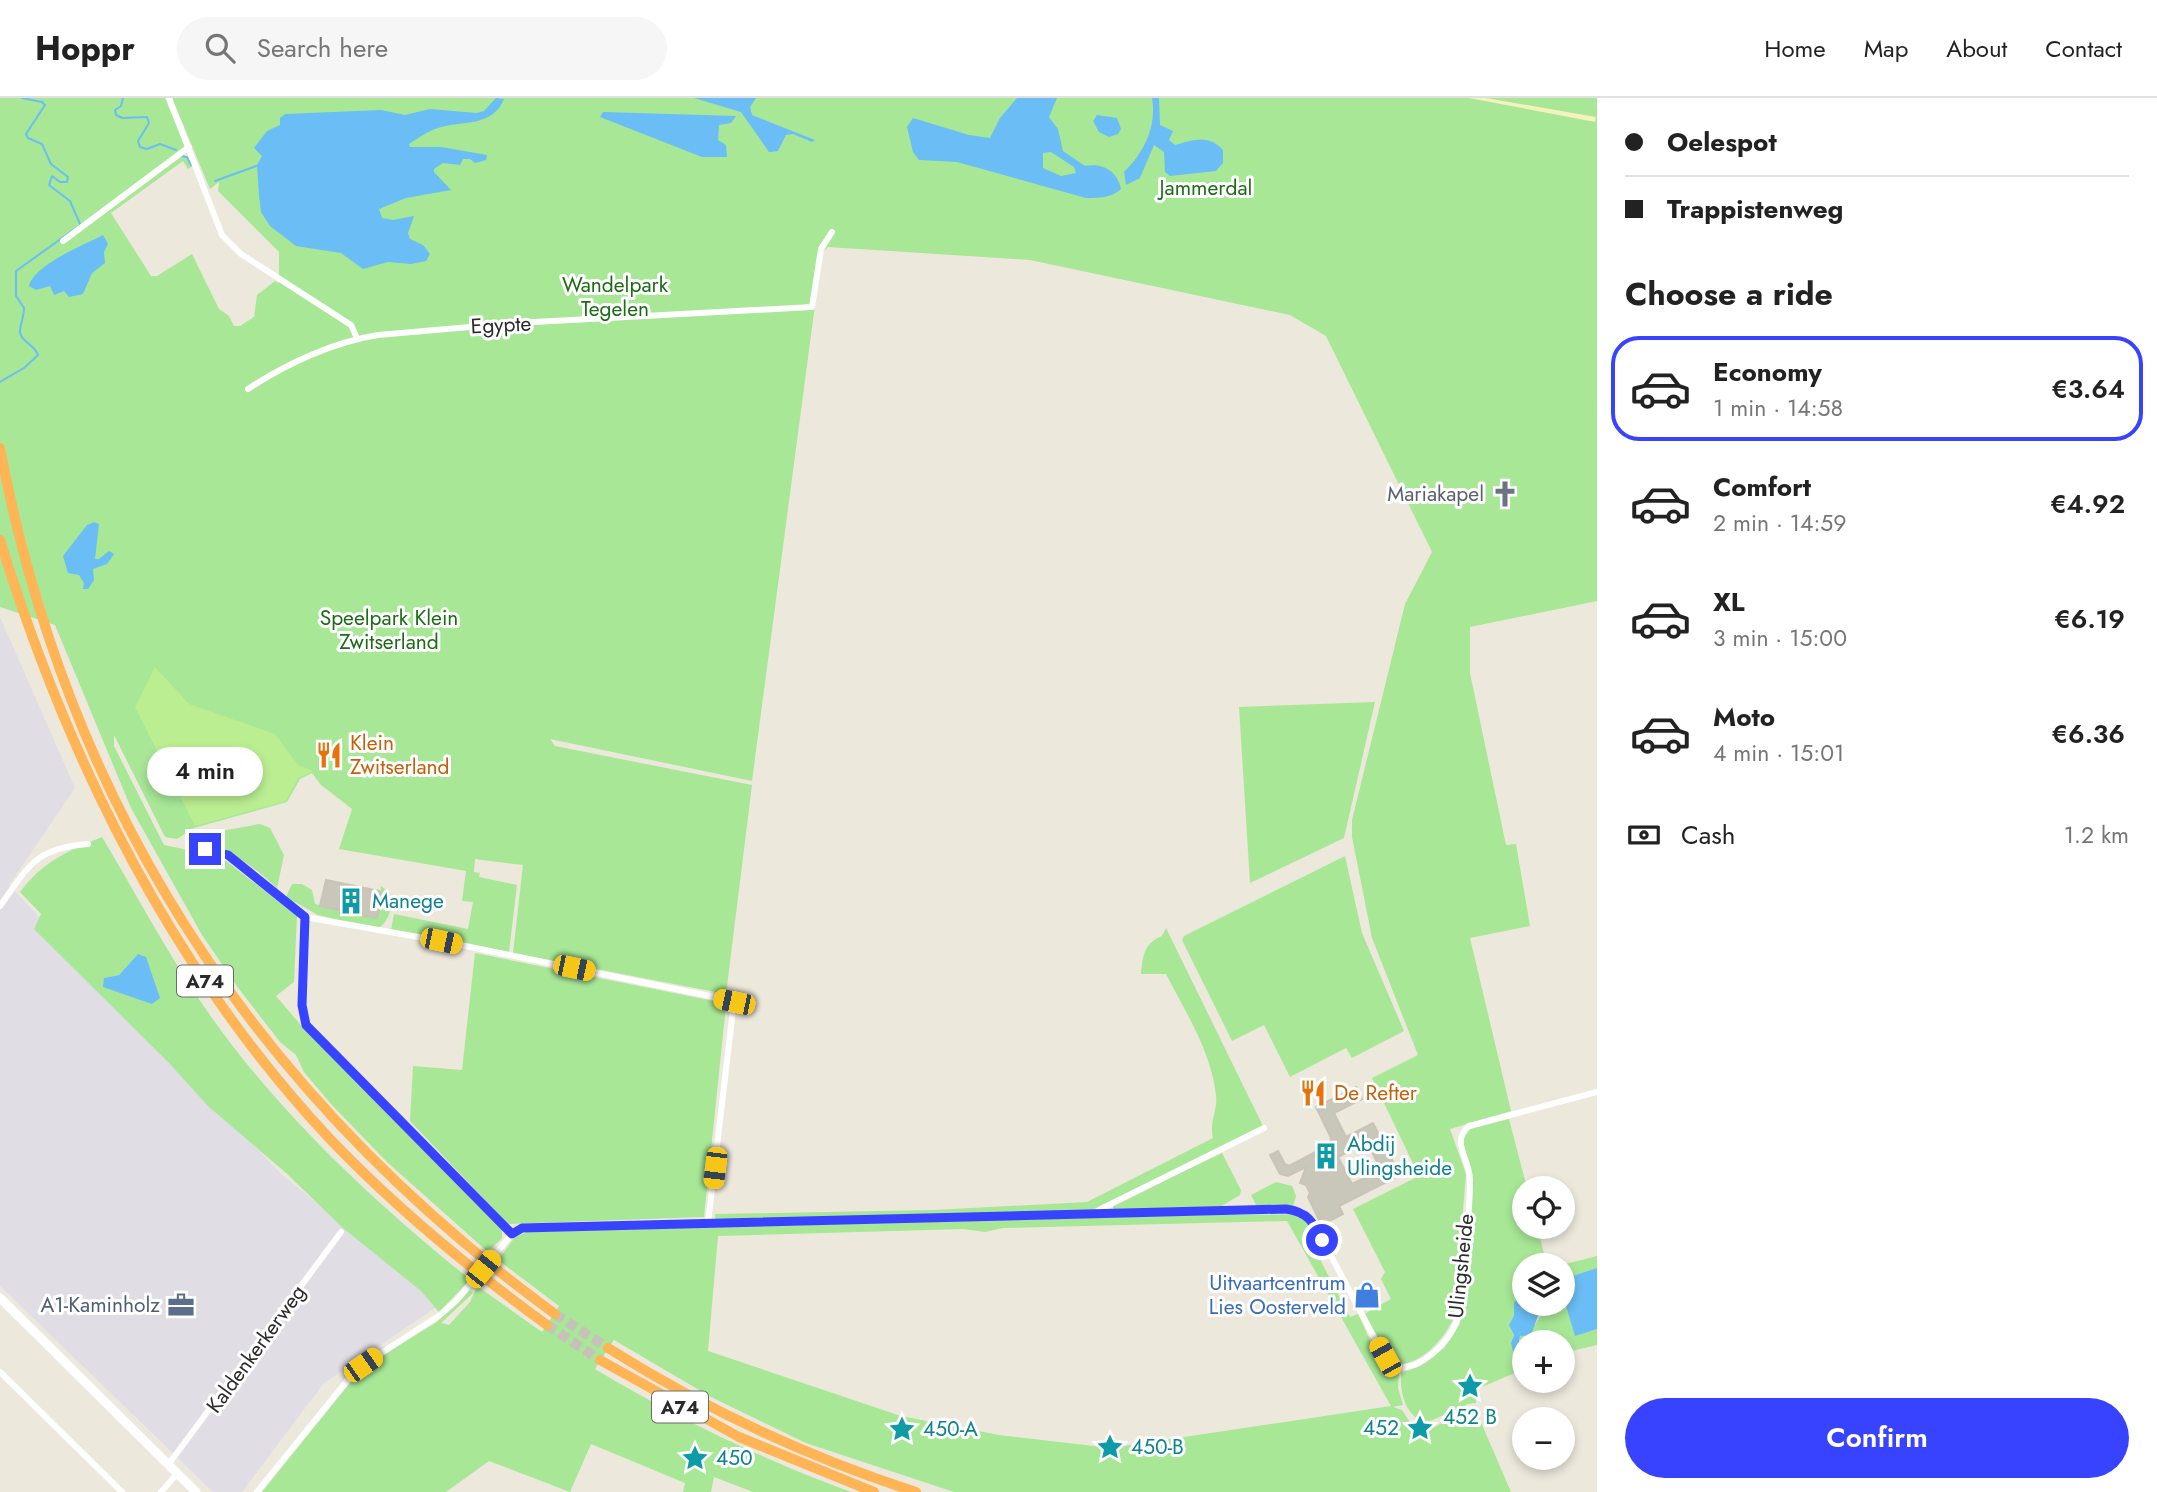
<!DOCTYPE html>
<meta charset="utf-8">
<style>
:root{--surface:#fff;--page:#f6f6f6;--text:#222;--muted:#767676;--line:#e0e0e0;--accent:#3743ff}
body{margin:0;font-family:Jost,sans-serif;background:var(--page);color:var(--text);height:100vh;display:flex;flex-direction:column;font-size:26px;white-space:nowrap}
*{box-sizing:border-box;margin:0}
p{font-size:23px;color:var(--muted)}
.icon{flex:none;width:38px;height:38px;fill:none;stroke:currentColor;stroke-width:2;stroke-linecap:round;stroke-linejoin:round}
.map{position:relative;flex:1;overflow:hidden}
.panel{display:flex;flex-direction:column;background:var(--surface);width:560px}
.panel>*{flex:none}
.hud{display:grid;align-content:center;height:154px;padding:0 28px;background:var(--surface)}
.tools{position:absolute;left:1512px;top:1078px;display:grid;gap:14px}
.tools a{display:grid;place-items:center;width:63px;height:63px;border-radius:50%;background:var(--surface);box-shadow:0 4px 10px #0003;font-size:35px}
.end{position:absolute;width:32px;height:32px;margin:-16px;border:9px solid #3743ff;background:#fff;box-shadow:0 0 0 4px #fff}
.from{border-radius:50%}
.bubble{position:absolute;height:49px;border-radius:24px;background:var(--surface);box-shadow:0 4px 10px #0003;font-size:23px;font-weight:600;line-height:49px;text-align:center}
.car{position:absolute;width:21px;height:42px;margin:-21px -10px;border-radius:9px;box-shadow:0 0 5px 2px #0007;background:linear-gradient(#f5c518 24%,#345 0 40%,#f5c518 0 76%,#345 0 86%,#f5c518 0)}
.hud b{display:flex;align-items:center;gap:24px;height:66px;font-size:26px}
.hud b+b{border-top:2px solid var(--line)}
.hud i{width:18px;height:18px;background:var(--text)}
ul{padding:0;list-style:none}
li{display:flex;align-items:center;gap:21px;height:105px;margin:0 14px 10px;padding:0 14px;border:4px solid transparent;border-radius:28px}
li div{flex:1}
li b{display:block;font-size:26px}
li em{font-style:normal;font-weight:600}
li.current{border-color:var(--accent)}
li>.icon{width:63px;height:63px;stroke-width:1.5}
h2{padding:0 28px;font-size:32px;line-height:84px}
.pay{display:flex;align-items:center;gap:18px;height:77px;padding:0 28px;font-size:26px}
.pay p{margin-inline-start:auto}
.action{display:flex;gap:14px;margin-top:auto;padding:14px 28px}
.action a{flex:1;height:80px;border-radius:42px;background:var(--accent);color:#fff;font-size:28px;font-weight:600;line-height:80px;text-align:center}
header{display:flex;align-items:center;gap:42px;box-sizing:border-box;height:98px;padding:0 35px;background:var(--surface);border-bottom:2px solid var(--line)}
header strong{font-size:33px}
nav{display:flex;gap:38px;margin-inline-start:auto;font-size:24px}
.search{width:490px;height:63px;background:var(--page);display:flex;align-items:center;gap:18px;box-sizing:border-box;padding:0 24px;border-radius:38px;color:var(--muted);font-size:26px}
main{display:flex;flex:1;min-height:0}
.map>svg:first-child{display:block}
</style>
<header>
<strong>Hoppr</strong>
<div class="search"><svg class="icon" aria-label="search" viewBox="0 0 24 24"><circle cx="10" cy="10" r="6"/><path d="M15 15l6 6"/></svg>Search here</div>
<nav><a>Home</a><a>Map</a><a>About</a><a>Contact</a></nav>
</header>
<main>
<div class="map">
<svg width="1597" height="1394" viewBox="0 0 1597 1394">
<rect width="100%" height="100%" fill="#ede8dc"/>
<polygon fill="#e0dde5" points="0,519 75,690 9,787 280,1075 441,1206 324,1285 242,1394 213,1394 0,1188"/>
<g fill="#a7e796" fill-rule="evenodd">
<path d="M0,0H165L187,54L184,57L193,68L188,71L183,63L111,115L151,178H157L192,156L219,211L229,218L234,228H240L254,219L257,197L275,183L279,185V154L218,93L219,84L210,91L172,0H1597V503L1470,529V575L1506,747L1516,746L1530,828L1470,840L1511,1013L1450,1031L1466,1076L1454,1219C1446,1239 1419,1271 1394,1265L1389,1260L1364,1216L1391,1201L1381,1181L1385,1174L1353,1111L1419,1078L1372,980L1418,957L1372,840L1352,739V722L1405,506L1432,454L1326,238L1290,217L1030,162L828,149L822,154L752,683L550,641L555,648L752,687L726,896L513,855L523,767L475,761L474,774L480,775L479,779L517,787L509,854L391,832L394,816L468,831L473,804L462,803L466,773L339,751L352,711L321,687L312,675L300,681L287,704L194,730L177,741L165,739L114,637V648L164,747L221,759L297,818L294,884L276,898L305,932L502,1130V1140L488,1154L387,1064L331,1006L304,974L296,957L280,944L239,891L202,837L131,710L55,527L0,509Z"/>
<polygon points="1375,604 1344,740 1250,785 1239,609"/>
<path d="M260,726L270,730L284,757L277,790C251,766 232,753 198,745L199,737Z"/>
<path d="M102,739C135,794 165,851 201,904C270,1007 371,1102 467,1179L465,1181L468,1184L439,1214L421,1193L343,1130L286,1075L208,1008L169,965L34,831L41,816L20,794C45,762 66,754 102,739ZM138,856L152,906L105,880L119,877Z"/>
<polygon points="1345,758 1362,835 1404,933 1352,960 1346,950 1290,979 1264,927 1232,943 1182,842 1184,838"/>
<path d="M292,786H302L312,792L315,806L377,820L381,788L390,795C392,809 390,824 377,831L318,817L286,799Z"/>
<path d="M1166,830L1263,1028L1090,1113L715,1123V1116L933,1112L1087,1104L1213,1040C1209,1024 1218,1012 1216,997C1211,953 1186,915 1166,876H1141C1143,857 1144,845 1162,838Z"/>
<polygon points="475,855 719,904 726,908 704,1119 508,1126 410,1023 413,968 462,972"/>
<path d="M1509,1021L1527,1090H1524V1129H1537L1547,1167H1524V1198L1514,1204V1217L1509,1227L1514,1237L1511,1245H1520V1238L1535,1227L1548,1206H1563V1198L1575,1237L1597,1231V1247L1563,1255V1244H1524V1271L1475,1292L1476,1305L1468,1306L1426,1325C1405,1318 1400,1295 1401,1275L1420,1268L1444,1250L1460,1226L1472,1084L1462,1042L1470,1031Z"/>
<polygon points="1222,1055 1241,1092 1240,1097 1220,1109 1113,1112 1113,1107"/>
<polygon points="1276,1084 1292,1088 1296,1098 1293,1108 1257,1109 1251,1097"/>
<path d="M1287,1115C1307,1118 1311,1127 1320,1144L1313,1148L1350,1219L1358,1216C1368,1235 1377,1268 1399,1274L1398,1290L1403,1307L1393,1309L1402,1312L1415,1332H1429L1465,1312L1477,1315L1511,1394H954L806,1345L711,1299L614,1242L595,1271C677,1320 761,1361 851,1394H753L714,1379L711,1394H683L685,1385L591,1346L570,1394L489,1363L446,1394H262L349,1286L385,1256L437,1224L470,1192L473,1195L441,1225L449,1227L470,1204L477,1188L542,1234L559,1208L498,1162L515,1139L527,1134ZM1287,1123L1391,1308L1111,1350L999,1337L901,1318L708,1253L718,1138L963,1131L985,1134L1003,1130Z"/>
<polygon points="1597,1158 1597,1170 1563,1181 1561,1167"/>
</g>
<polygon fill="#f4f2bd" points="1469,0 1486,0 1596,19 1595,24"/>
<polygon fill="#bbee91" points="155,569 189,606 275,636 298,667 313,673 298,680 286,703 195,728 135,609"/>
<g fill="#6abef5" fill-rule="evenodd">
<path d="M496,0L504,1C492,30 462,22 438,30C428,33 418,40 409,46L410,49H441L487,57L486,62L475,65L470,61H463L460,67L443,65L434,71V74L451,92L406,100L379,111L382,120L393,122L414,118L408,135L410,141L423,147L430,156L426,163L411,166L388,164L363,171L341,155L296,148L270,128L261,114L259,97L257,67L262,58L254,50L267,33L280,27V20L285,16L381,12L405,17L430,11L477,15L484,13Z"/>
<polygon points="694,0 756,0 750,9 752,17 815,42 812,44 793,36 786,37 778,53 769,54 741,14"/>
<path d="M1017,0H1057L1049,19L1058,31L1063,53L1085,68C1102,65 1117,72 1121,91C1111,100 1099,100 1086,100L957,64L919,62L913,54L907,29L913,20L969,37L990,40L1000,20ZM1051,54L1074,69L1076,75L1061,78L1043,70V55Z"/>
<path d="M1152,0H1159L1160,27L1173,33L1169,42L1175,47C1194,42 1208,36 1223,52V65L1216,73L1170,78L1165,74L1164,54L1154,47L1140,80L1126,87L1124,74C1144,55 1157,28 1152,0Z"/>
<polygon points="603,14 736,18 731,25 719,27 718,42 726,47 727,59 702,59 600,19"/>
<polygon points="1097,17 1117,20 1121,31 1118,36 1109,39 1099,34 1093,23"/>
<path d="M103,137L108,146L104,154L105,165L92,175L83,196L69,199L64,193L54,197L50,188L36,192L29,188C35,166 84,147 103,137Z"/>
<polygon points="94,424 99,426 95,461 99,461 109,453 114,456 107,466 93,471 94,482 88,491 83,491 84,485 79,477 68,475 63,458 87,427"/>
<polygon points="138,856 146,859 160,900 152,906 103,889 104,880 119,877"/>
<polygon points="1597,1170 1597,1231 1575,1238 1563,1198 1563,1181"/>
<polygon points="1524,1198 1524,1206 1548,1206 1547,1214 1538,1218 1531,1237 1520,1238 1518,1251 1513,1253 1511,1245 1514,1237 1509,1227 1514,1217 1514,1204"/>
</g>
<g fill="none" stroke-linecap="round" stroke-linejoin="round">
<g stroke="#6abef5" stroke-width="2">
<polyline points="22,0 42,4 45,7 26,36 28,40 42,46 51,66 68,79 67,84 60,84 52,78 49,87 70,103 80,126"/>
<polyline points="123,0 121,8 115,12 116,17 122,20 147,19 149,25 138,43 140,49 147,51 160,46 176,52"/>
<polyline points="181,58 187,59 191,67"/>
<polyline points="215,83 259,67"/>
<path d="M0,284L24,270L38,257C35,247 20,243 20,234C20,226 24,219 24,210L16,198V173L76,130"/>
</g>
</g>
<g fill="#c9c6ba" stroke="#c9c4b5" stroke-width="2" fill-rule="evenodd">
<polygon points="326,782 379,793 382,797 377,820 320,808"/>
<path d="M1356,989L1362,1001L1334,1015L1346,1039L1373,1025L1400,1077L1339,1108L1343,1116L1325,1125L1323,1120L1319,1122L1308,1099L1310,1095L1306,1087L1300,1085L1306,1069L1288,1078L1280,1076L1270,1057L1278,1053L1285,1066L1289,1068L1329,1047L1331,1040L1316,1009ZM1367,1044L1381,1072L1352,1086L1338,1059Z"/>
</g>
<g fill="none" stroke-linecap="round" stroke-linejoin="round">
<g stroke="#c6c2b9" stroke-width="10" stroke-dasharray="10 5" stroke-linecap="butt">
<polyline points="555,1216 608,1250"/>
<polyline points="547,1227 600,1262"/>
</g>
<g stroke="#fff" stroke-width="6">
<polyline points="169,0 222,137 241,156 351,227 357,240"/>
<polyline points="63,143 189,49"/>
<path d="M248,291C286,266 333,244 378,237L516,225L812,209L821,151L832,134"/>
<polyline points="189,748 228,757 305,819 441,843 734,903 708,1125"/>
<path d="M0,808C29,768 35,750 88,746"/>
<polyline points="305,819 302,907 306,927 512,1136"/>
<polyline points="1099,1115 1099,1112 1264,1030"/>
<polyline points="0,1274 122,1394"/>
<polyline points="168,1367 341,1134"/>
<polyline points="161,1394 177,1376"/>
<path d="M257,1394L347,1283L363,1267L440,1217L456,1203L512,1136L522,1130L1099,1115L1301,1113L1312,1122L1385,1260L1394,1269C1420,1274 1449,1245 1457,1222C1461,1176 1470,1129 1470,1082C1470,1061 1450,1044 1469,1028L1597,994"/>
</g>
<polyline stroke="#fff" stroke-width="9" points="0,1200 196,1394"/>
<g stroke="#ffb455" stroke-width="10">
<path d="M0,350C68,713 258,999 555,1216"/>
<path d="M0,442C68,663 171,871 330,1041C396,1110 470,1171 547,1227"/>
<path d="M608,1250C705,1311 807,1359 916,1394"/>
<polyline points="600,1262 739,1339 874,1394"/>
</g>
</g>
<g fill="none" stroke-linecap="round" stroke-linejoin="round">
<path stroke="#3743ff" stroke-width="9" d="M205,751L228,757L305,819L302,907L306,927L512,1136L522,1130L1286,1111C1308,1114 1313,1124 1322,1142"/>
</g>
<defs>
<g id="church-bare" transform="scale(2.1)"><path d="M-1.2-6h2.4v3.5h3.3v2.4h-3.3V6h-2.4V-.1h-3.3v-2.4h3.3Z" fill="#6b7280" stroke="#fff" stroke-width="2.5" paint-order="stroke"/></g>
<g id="restaurant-bare" transform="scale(2.1)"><path d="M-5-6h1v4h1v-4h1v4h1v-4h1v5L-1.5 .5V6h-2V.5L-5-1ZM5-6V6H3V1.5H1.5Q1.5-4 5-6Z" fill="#e8710a" stroke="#fff" stroke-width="2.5" paint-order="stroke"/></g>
<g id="building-bare" transform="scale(2.1)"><path d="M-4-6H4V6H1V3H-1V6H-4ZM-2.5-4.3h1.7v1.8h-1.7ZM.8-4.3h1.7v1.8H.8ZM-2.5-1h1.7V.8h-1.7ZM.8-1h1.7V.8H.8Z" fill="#0f9aa8" stroke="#fff" stroke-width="2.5" paint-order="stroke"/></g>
<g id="shop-bare" transform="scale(2.1)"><path d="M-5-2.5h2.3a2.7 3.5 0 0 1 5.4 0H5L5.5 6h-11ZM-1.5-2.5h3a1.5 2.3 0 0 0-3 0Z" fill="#3f7fe0" stroke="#fff" stroke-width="2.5" paint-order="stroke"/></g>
<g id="office-bare" transform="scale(2.1)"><path d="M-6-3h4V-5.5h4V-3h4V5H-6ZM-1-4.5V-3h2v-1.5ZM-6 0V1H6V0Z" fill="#5c6f8a" stroke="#fff" stroke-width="2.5" paint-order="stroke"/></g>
<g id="sight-bare" transform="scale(2.1)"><path d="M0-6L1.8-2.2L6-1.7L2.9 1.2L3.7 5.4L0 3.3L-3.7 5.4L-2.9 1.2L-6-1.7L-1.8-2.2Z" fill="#0f9aa8" stroke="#fff" stroke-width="2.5" paint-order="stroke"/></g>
</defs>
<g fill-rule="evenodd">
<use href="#church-bare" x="1505" y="396"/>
<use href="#restaurant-bare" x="329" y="657"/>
<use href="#building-bare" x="351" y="803"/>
<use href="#restaurant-bare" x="1313" y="995"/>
<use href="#building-bare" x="1326" y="1058"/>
<use href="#shop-bare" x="1367" y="1197"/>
<use href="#office-bare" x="181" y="1207"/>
<use href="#sight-bare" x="1470" y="1288"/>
<use href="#sight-bare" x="1420" y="1330"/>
<use href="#sight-bare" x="902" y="1331"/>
<use href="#sight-bare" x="1110" y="1349"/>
<use href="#sight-bare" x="695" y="1360"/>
</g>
<g text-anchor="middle" stroke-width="6" stroke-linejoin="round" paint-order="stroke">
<g fill="#fff" stroke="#6b6b6b" stroke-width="2">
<rect x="177" y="867.5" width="56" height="31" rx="5"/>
<rect x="652" y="1293.5" width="56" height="31" rx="5"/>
</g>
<g font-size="19" font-weight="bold" fill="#2b2b2b">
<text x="205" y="890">A74</text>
<text x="680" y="1316">A74</text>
</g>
<g font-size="21" fill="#1d6c16" stroke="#fff">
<text x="1206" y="97">Jammerdal</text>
<text x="615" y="194">Wandelpark<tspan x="615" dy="24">Tegelen</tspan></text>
<text x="389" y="527">Speelpark Klein<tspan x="389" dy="24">Zwitserland</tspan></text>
</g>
<g font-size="21" fill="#2b2b2b" stroke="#fff">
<text transform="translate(501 227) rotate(-3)" y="7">Egypte</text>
<text transform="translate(1461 1168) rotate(-84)" y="7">Ulingsheide</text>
<text transform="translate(256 1251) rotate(-54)" y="7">Kaldenkerkerweg</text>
</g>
<g font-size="21" fill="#5b616d" stroke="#fff" text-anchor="end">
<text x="1484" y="403">Mariakapel</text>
</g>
<g font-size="21" fill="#c56008" stroke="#fff" text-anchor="start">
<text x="350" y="652">Klein<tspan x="350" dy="24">Zwitserland</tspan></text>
<text x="1334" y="1002">De Refter</text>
</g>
<g font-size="21" fill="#0d838f" stroke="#fff" text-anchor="start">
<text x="372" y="810">Manege</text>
<text x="1347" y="1053">Abdij<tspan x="1347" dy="24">Ulingsheide</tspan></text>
<text x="1470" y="1326" text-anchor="middle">452 B</text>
<text x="1399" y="1337" text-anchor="end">452</text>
<text x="923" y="1338">450-A</text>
<text x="1131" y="1356">450-B</text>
<text x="716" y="1367">450</text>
</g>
<g font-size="21" fill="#366cbe" stroke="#fff" text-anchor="end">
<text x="1346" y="1192">Uitvaartcentrum<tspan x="1346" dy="24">Lies Oosterveld</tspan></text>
</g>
<g font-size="21" fill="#4e5e75" stroke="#fff" text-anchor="end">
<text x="160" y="1214">A1-Kaminholz</text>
</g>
</g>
</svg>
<div class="tools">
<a><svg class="icon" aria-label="locate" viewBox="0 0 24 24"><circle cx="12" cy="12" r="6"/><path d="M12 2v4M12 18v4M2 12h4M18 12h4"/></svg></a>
<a><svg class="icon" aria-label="layers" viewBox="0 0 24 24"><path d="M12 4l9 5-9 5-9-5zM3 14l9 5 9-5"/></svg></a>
<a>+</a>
<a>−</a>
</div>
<i class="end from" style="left:1322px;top:1142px"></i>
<i class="end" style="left:205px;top:751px"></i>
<div class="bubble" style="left:147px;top:649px;width:116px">4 min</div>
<i class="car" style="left:441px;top:843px;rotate:102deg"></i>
<i class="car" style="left:574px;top:870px;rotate:102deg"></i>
<i class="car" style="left:734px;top:904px;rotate:282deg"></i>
<i class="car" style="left:715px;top:1070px;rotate:187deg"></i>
<i class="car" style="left:483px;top:1171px;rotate:39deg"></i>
<i class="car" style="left:1385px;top:1259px;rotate:331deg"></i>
<i class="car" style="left:363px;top:1267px;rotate:55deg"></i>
</div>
<section class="panel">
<div class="hud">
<b><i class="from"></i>Oelespot</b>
<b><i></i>Trappistenweg</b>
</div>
<h2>Choose a ride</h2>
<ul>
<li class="current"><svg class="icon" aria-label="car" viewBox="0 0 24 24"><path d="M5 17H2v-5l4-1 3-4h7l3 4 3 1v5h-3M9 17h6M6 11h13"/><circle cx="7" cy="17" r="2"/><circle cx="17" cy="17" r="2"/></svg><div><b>Economy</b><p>1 min · 14:58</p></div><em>€3.64</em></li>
<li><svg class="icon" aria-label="car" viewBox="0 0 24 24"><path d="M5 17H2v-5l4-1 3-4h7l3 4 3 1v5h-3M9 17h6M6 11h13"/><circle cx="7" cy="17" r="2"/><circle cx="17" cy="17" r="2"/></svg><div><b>Comfort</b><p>2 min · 14:59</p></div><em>€4.92</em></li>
<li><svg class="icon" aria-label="car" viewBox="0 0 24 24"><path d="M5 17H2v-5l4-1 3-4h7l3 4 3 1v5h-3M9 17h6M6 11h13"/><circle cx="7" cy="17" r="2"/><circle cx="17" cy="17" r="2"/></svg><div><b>XL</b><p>3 min · 15:00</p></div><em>€6.19</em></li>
<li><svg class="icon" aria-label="car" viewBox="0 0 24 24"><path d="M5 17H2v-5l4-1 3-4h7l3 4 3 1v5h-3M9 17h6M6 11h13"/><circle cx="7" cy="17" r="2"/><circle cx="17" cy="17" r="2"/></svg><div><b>Moto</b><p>4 min · 15:01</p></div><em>€6.36</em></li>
</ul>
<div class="pay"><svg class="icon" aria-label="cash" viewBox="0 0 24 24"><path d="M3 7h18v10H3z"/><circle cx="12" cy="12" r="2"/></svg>Cash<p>1.2 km</p></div>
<div class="action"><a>Confirm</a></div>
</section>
</main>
